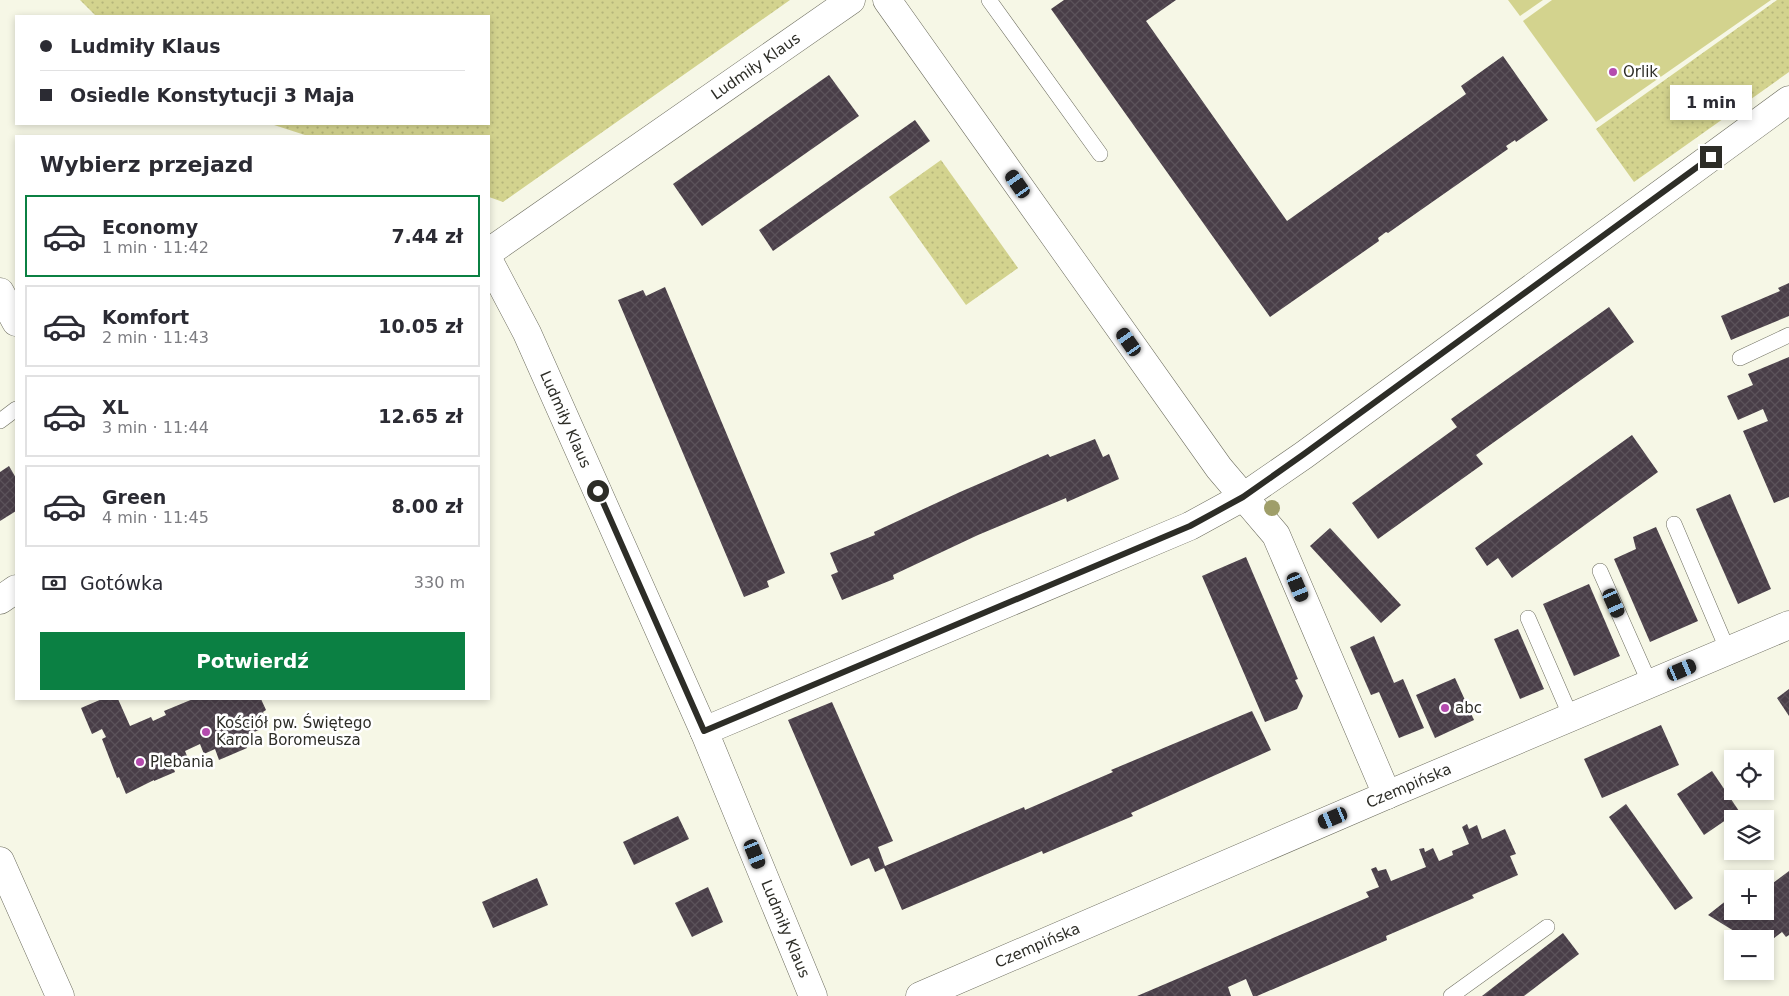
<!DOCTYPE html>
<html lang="pl">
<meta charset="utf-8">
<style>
:root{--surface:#fff;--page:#f7f7f7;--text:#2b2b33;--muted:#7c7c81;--line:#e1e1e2;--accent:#0b8043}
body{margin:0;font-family:"DejaVu Sans",sans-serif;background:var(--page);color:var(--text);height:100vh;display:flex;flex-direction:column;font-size:19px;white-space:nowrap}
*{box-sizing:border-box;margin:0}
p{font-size:16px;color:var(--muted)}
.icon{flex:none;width:28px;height:28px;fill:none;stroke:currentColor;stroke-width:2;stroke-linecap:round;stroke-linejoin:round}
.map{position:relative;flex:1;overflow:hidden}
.panel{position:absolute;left:15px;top:135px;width:475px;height:565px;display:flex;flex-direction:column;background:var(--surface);border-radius:0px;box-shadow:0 2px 8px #0003}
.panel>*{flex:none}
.hud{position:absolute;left:15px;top:15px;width:475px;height:110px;border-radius:0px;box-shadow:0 2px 8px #0003;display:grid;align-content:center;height:110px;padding:0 25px;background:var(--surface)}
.tools{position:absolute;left:1724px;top:750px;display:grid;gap:10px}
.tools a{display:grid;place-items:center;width:50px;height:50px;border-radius:0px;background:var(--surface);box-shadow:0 2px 8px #0003;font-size:25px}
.end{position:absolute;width:22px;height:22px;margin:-11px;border:6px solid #2d2d27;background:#fff;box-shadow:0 0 0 2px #fff}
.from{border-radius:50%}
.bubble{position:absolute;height:35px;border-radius:0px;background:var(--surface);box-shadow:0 2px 8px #0003;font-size:16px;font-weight:700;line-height:35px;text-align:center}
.car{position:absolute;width:15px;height:30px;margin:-15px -8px;border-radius:6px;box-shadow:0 0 4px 1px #0007;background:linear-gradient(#222 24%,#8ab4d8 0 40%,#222 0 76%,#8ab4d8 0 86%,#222 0)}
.hud b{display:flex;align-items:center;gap:18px;height:48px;font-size:19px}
.hud b+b{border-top:1px solid var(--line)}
.hud i{width:12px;height:12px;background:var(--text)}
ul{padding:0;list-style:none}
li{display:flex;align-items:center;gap:15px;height:82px;margin:0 10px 8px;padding:0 15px;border:2px solid var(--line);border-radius:0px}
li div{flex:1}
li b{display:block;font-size:19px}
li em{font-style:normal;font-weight:700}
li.current{border-color:var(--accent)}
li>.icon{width:45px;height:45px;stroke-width:1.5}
h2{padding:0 25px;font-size:22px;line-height:60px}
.pay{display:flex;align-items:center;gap:12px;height:55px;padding:0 25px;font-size:19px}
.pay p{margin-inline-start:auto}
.button{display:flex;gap:10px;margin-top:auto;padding:10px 25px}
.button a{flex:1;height:58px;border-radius:0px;background:var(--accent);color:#fff;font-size:20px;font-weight:700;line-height:58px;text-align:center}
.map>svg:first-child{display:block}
</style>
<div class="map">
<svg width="1789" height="996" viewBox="0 0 1789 996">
<defs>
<pattern id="park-dots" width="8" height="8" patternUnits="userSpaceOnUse" patternTransform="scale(1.25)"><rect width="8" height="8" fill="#d3d38e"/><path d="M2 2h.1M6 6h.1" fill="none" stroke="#b5b57a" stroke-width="1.8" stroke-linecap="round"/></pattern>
<pattern id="building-cross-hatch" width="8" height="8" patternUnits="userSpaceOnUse" patternTransform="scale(1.25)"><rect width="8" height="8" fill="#493e48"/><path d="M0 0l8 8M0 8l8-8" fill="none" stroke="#5b525a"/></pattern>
</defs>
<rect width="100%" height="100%" fill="#f6f7e6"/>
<g fill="url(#park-dots)">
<polygon points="80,0 790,0 503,202 489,197 489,136 308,136 271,124 489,124 489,16 96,16"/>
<polygon points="1777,0 1789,0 1789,72 1634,182 1596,129"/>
<polygon points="941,160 1018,268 966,305 889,197"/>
</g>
<g fill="#d3d38e">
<polygon points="1508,0 1543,0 1520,16"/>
<polygon points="1552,0 1771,0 1596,122 1523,21"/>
</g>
<g fill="url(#building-cross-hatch)">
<polygon points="1064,0 1176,0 1146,21 1287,221 1466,94 1461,86 1503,56 1548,120 1516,142 1515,140 1506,146 1508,149 1388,233 1386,232 1378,238 1379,241 1270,317 1051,9"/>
<polygon points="829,75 859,116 702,226 673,184"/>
<polygon points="915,120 930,141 773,251 759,230"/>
<polygon points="1789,283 1789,316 1731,340 1721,316 1780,291 1778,288"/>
<polygon points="665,287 785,573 767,581 769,587 744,597 618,300 643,290 646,296"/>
<polygon points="1609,307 1634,342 1476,455 1483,464 1378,539 1352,503 1457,427 1451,419"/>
<polygon points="1789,357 1789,497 1774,503 1743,431 1768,421 1763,409 1738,420 1727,396 1753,385 1748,374"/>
<polygon points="1632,435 1658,472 1512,578 1498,558 1487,566 1475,548"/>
<polygon points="1095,439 1103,457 1109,454 1119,479 1067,502 1066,498 978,535 893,575 894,579 842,600 831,575 838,572 830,553 875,535 874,532 960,492 1048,454 1050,457"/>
<polygon points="9,466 16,478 16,511 0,521 0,472"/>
<polygon points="1730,494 1771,589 1738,604 1696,509"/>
<polygon points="1656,527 1698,621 1650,642 1614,559 1636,549 1633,537"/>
<polygon points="1330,528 1401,605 1381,623 1310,546"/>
<polygon points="1246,557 1298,679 1295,680 1303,696 1297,709 1265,722 1202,576"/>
<polygon points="1589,584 1620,656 1574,676 1543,604"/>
<polygon points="1518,629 1544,689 1520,699 1494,639"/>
<polygon points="1374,636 1394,683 1403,679 1424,728 1399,738 1379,692 1371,695 1350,647"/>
<polygon points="1455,678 1474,720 1435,738 1416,695"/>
<polygon points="1789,689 1789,716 1777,698"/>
<polygon points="102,699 118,699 130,726 151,717 153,721 166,715 164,711 193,699 261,699 266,710 263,712 269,726 242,737 247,748 219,760 215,749 204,754 200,744 185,751 189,761 173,767 175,772 154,781 154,780 126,794 119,777 117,778 102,739 106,737 102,729 92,734 81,708"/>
<polygon points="832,702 893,841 878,847 885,866 1024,807 1025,810 1113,772 1111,770 1252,711 1271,750 1131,813 1133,816 1043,854 1042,851 902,910 884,868 875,872 869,858 851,866 788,720"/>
<polygon points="1661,725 1679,765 1602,798 1584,759"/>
<polygon points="1712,771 1739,811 1704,835 1677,794"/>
<polygon points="1626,804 1693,898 1675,910 1609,817"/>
<polygon points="678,816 689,839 634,865 623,842"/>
<polygon points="1467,824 1469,829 1477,825 1482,839 1505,829 1516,854 1510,856 1518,875 1472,895 1474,898 1386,936 1387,940 1257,996 1253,996 1246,979 1228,987 1231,996 1137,996 1369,897 1366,892 1379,887 1371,869 1376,867 1378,871 1386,869 1391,881 1426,867 1419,849 1424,848 1425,852 1433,848 1439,861 1453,855 1452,851 1469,844 1462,827"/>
<polygon points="1789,871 1789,935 1786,937 1782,932 1765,945 1765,939 1747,939 1708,915 1732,896 1732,911 1765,911 1765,879 1756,879 1765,872 1773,883"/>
<polygon points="537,878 548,905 493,928 482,902"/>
<polygon points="708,887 723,922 692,937 675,903"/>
<polygon points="1563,933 1579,954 1524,996 1482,996"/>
</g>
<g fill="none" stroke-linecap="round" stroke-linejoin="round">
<g stroke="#6d6d5f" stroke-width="16">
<g id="lane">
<polyline points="989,0 1100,154"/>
<polyline points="1740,358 1789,335"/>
<polyline points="0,421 16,409"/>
<polyline points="1674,524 1728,651"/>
<polyline points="1600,571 1650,684"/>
<polyline points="1528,618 1571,717"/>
<polyline points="1451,996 1547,927"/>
</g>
</g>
<g stroke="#6d6d5f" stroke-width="29">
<g id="street">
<polyline points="887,0 1219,468 1276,535 1387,795"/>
<path id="s1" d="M489,252L851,0"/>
<path id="s2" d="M489,261L527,333L704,731L813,996"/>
<polyline points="0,292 16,322"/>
<polyline points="0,600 16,589"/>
<polyline points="704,731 1190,526 1243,497 1304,455 1789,100"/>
<polyline points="0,861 60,996"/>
<path id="s3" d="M920,996L1387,795L1789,625"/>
</g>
</g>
<use href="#lane" stroke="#fff" stroke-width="15"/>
<use href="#street" stroke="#fff" stroke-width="28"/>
</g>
<circle fill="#9f9e69" cx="1272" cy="508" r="8"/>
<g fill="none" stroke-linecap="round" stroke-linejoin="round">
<polyline stroke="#2d2d27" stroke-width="6" points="598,491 704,731 1190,526 1243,497 1304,454 1711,157"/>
</g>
<g fill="#b44bae" stroke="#fff" stroke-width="2">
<circle cx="1613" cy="72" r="5"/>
<circle cx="1445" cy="708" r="5"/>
<circle cx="206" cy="732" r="5"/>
<circle cx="140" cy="762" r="5"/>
</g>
<g text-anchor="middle" stroke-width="5" stroke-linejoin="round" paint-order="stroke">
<g font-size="15" fill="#2d2d27" stroke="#fff">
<text dy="5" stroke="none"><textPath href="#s1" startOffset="325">Ludmiły Klaus</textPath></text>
<text dy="5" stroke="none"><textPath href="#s2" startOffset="176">Ludmiły Klaus</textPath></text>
<text dy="5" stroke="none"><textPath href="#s3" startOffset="532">Czempińska</textPath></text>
<text dy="5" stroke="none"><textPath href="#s2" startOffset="731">Ludmiły Klaus</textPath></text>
<text dy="5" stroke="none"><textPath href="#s3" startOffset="128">Czempińska</textPath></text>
</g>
<g font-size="15" fill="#2d2d27" stroke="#fff" text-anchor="start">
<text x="1623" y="77">Orlik</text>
<text x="1455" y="713">abc</text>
<text x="216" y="728">Kościół pw. Świętego<tspan x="216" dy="17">Karola Boromeusza</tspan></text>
<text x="150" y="767">Plebania</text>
</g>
</g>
</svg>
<div class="tools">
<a><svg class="icon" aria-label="locate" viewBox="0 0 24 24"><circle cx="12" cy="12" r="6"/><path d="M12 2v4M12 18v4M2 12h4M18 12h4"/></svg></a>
<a><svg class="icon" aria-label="layers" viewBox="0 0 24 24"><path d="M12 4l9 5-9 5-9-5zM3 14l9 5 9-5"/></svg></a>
<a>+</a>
<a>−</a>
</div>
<i class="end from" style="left:598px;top:491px"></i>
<i class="end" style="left:1711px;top:157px"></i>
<div class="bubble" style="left:1670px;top:85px;width:82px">1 min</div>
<i class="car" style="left:1018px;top:184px;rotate:325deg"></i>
<i class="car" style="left:1129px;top:342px;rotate:325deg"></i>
<i class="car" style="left:1298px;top:587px;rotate:157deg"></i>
<i class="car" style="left:1614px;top:603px;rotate:156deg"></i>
<i class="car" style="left:1682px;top:670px;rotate:67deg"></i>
<i class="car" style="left:1333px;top:818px;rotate:247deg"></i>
<i class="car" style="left:755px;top:854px;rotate:158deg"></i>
<div class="hud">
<b><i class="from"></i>Ludmiły Klaus</b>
<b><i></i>Osiedle Konstytucji 3 Maja</b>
</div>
<section class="panel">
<h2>Wybierz przejazd</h2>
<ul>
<li class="current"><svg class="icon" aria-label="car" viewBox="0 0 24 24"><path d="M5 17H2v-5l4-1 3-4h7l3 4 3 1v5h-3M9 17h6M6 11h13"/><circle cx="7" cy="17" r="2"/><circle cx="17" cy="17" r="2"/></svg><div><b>Economy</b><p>1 min · 11:42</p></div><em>7.44 zł</em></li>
<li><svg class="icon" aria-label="car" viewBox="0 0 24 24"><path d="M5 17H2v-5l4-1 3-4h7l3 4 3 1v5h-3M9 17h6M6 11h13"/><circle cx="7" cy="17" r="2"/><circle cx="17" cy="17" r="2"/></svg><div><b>Komfort</b><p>2 min · 11:43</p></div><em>10.05 zł</em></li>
<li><svg class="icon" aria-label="car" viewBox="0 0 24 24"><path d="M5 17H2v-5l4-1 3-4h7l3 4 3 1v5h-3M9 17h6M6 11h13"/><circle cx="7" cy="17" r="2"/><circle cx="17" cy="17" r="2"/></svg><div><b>XL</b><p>3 min · 11:44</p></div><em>12.65 zł</em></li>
<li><svg class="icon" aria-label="car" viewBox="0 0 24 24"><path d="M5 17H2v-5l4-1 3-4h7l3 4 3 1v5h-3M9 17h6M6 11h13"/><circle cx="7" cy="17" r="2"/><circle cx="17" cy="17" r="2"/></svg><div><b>Green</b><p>4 min · 11:45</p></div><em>8.00 zł</em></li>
</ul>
<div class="pay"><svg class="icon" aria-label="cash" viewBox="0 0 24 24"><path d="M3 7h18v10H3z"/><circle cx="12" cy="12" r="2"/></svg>Gotówka<p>330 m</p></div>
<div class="button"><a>Potwierdź</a></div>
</section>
</div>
